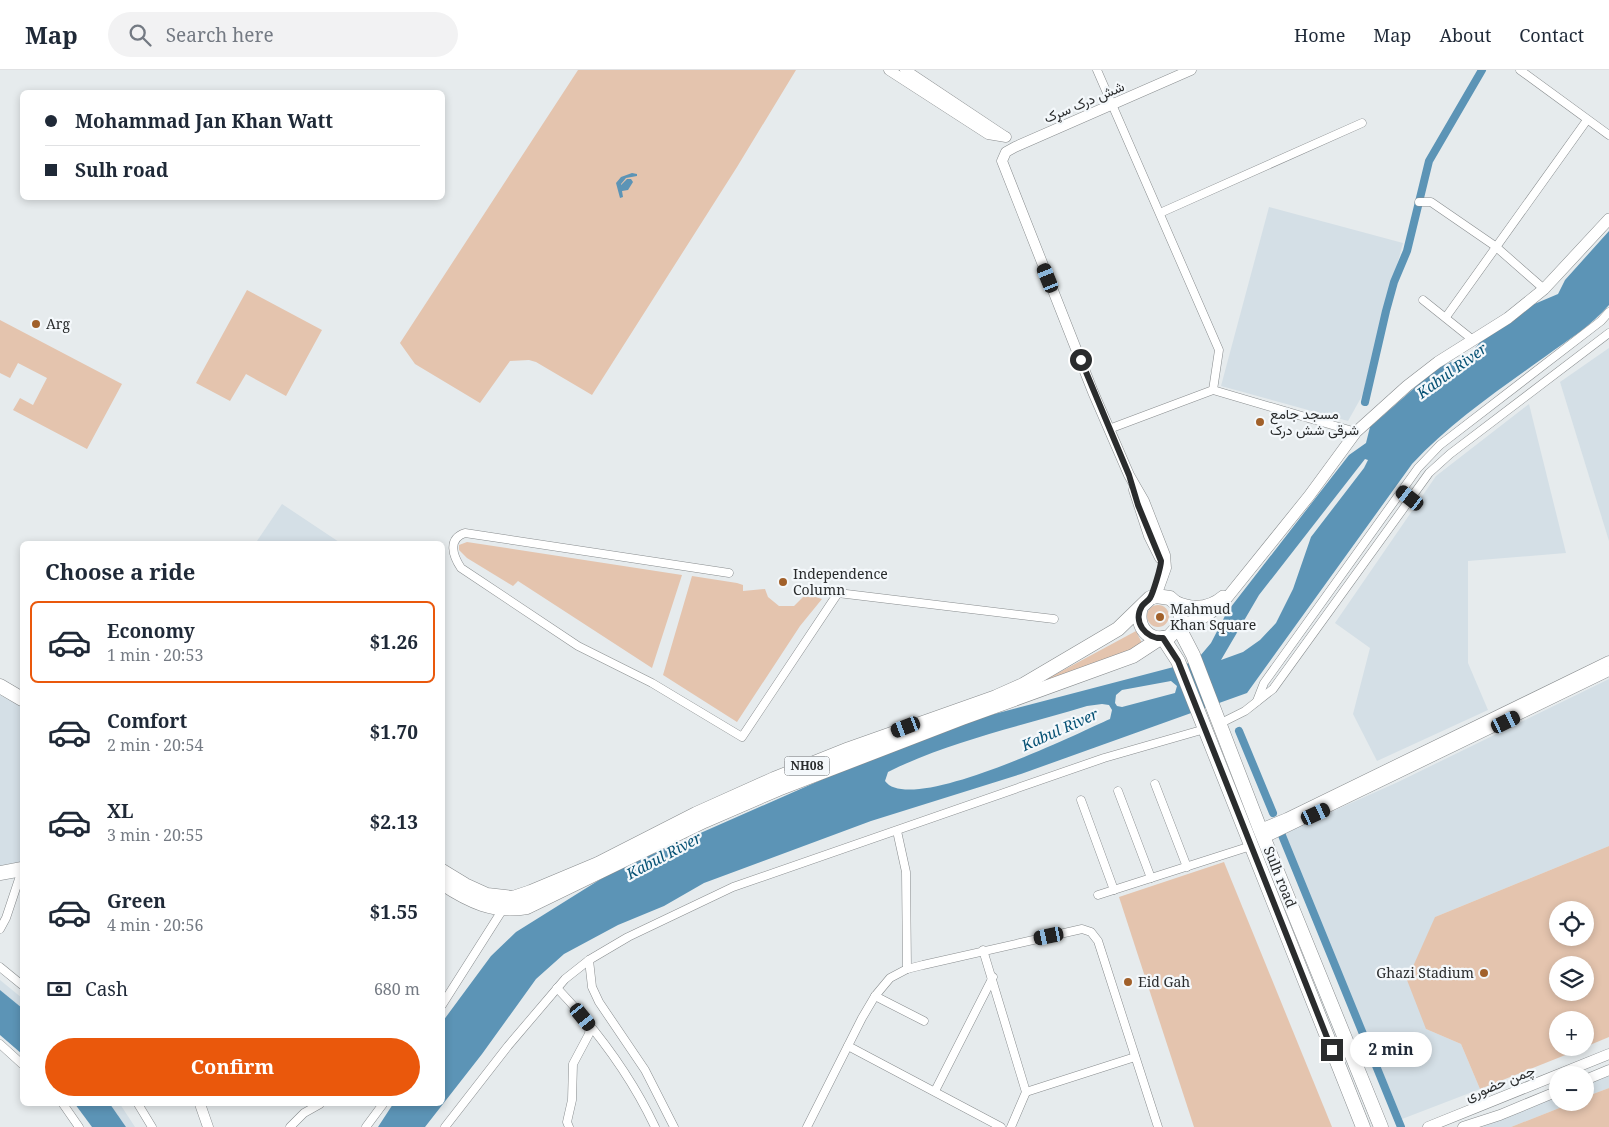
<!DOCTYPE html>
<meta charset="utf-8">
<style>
:root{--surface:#fff;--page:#f2f2f3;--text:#1f2937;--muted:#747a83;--line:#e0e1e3;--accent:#ea580c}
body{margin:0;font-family:"Noto Serif",Vazirmatn,serif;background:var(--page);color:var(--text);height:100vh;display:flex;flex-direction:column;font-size:19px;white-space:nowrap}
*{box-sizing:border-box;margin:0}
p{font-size:16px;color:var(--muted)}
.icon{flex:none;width:28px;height:28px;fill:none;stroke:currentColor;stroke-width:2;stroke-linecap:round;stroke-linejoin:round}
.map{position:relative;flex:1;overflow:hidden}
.panel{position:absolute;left:20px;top:471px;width:425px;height:565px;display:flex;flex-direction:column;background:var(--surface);border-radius:8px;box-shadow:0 2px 8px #0003}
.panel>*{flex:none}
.top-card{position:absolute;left:20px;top:20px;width:425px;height:110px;border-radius:8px;box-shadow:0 2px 8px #0003;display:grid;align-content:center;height:110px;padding:0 25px;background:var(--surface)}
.buttons{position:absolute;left:1549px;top:831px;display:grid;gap:10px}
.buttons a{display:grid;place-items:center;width:45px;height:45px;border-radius:50%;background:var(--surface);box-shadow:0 2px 8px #0003;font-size:25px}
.end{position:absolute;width:22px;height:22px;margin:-11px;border:6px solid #2a2c2d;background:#fff;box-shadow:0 0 0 2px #fff}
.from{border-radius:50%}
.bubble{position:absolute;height:35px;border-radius:18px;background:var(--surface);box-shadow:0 2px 8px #0003;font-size:16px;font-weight:700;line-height:35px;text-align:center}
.car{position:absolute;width:15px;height:30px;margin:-15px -8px;border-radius:6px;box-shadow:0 0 4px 1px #0007;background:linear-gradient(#222 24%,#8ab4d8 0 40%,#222 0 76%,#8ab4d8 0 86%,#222 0)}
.top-card b{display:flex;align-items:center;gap:18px;height:48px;font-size:19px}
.top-card b+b{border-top:1px solid var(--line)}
.top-card i{width:12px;height:12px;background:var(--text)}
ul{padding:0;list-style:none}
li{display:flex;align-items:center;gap:15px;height:82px;margin:0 10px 8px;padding:0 15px;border:2px solid transparent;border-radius:8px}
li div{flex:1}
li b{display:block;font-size:19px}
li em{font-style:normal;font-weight:700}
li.on{border-color:var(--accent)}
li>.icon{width:45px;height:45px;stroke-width:1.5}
h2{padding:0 25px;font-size:22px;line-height:60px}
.pay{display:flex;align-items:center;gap:12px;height:55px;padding:0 25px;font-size:19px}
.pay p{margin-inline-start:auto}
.action{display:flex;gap:10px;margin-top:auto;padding:10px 25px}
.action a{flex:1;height:58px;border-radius:30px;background:var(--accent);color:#fff;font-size:20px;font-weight:700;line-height:58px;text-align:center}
header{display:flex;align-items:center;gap:30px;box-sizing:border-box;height:70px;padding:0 25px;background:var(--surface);border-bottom:1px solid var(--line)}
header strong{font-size:24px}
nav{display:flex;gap:28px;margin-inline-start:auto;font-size:18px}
.search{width:350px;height:45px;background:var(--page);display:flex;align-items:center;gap:12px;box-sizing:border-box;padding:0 18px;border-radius:28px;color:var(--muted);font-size:19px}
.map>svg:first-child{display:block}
</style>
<header>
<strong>Map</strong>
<div class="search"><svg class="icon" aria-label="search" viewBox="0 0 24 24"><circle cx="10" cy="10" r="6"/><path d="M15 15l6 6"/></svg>Search here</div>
<nav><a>Home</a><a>Map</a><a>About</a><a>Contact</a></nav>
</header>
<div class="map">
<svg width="1609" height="1057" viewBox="0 0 1609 1057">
<rect width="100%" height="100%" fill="#e6ebed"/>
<g fill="#d4dfe6">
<polygon points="1269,137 1403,173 1362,326 1348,351 1221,316"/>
<polygon points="1609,278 1609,471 1560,312"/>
<polygon points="1529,334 1566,483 1468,491 1468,593 1488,640 1377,691 1353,644 1370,578 1335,553 1436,406"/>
<polygon points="282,434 342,474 255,474"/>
<polygon points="1609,609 1609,776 1435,847 1426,959 1461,974 1480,1019 1402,1049 1284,763 1398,712"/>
<polygon points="0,625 22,637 22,799 0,803"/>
<polygon points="0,910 22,928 22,938 0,920"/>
<polygon points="1609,1006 1609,1018 1585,1027 1585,1015"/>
<polygon points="1557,1027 1558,1032 1572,1033 1511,1057 1482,1057"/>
<polygon points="110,1034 120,1034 135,1057 126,1057"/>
</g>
<g fill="#e4c4ae" fill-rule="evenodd">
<polygon points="578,0 796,0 737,97 592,325 536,292 529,290 510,291 480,333 415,294 400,273"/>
<polygon points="247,220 322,260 286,326 246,304 230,331 196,313"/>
<polygon points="0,250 122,314 87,379 13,340 20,328 33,335 47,308 18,293 10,308 0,303"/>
<polygon points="467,472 682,505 652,598 518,511 513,516 467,488 459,480 459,475"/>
<polygon points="692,506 737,513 743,515 743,521 765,519 768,527 779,536 794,536 806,524 822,529 800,556 737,652 663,605"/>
<circle cx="1158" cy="546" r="11"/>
<polygon points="1136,561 1142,573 1137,582 1034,616"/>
<path d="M1609,776V967L1585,977V950H1558V978H1583L1480,1019L1461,974L1426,959L1407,910L1435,847ZM1558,840H1585V868H1558ZM1558,895H1585V922H1558Z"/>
<polygon points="1224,792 1332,1057 1194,1057 1119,827"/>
<polygon points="1609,1018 1609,1057 1511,1057 1572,1033 1585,1032 1585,1027"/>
</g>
<g fill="#5c94b6" fill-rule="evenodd">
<polygon points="632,103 637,104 637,106 626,108 621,114 621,120 621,115 627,109 631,109 633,112 628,120 622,121 623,127 620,128 616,113 621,107"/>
<path d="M1609,161V235C1591,256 1568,270 1546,286C1500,319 1451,352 1412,394L1247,623L1021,704L871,751L704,813L664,836L618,855L564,884L536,909L482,984L425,1057H378L393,1034H442L443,951L491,886L516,862L612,802L830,706L979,648L1189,593L1200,586L1211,573L1227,542L1349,385L1366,373L1370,357L1437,298L1470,284L1483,269L1532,235L1558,224L1565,210ZM1365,389L1368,390L1364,398L1311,467L1293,519L1276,553L1260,570L1243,582L1221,590L1259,525ZM1171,611L1177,616L1175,623L1122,637L1117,636L1115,633L1116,625L1122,620ZM1102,634L1109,635L1112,640L1110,649C1076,664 910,746 885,711L888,702C950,671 1021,656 1087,636Z"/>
<polygon points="0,920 22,938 22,984 0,965"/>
<polygon points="75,1034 110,1034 126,1057 92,1057"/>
</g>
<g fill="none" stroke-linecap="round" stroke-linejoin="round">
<g stroke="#5c94b6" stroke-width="8">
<polyline points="1365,332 1386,241 1394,212 1407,181 1429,91 1482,0"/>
<polyline points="1239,661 1273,743"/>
<polyline points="1281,763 1401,1057"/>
</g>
<g stroke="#888c8e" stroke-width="9">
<g id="street">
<polyline points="1097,0 1219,280 1213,320"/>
<polyline points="1520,0 1609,65"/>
<polyline points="1419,132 1431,132 1495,176 1544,219"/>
<polyline points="1160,143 1362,53"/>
<polyline points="1423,230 1473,270"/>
<polyline points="1446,247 1587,50"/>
<polyline points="1109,359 1213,320 1356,362"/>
<path d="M729,503L465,463C447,469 453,486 461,498L578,576L652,613L742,667L838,523L1054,549"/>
<polyline points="1257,631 1264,613 1418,398 1440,375 1601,251 1609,242"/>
<polyline points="1221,653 1245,641 1273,619 1429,403 1450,384 1609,263"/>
<polyline points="1155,714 1187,797"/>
<polyline points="1118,721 1151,808"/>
<polyline points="1081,730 1114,820"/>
<polyline points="897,761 906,802 907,899"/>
<polyline points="1098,825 1251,776"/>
<polyline points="0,859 6,848 22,800"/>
<polyline points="983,880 1026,1022 1011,1057"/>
<polyline points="589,890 592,917 599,932 645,1000 674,1057"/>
<polyline points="0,897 22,915"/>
<path d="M557,918C596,959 631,1006 655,1057"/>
<polyline points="875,926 924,951"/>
<polyline points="442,935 503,839"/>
<polyline points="0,974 22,994"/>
<polyline points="848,976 1001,1057"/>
<polyline points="935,1021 993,907"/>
<polyline points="1026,1022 1135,987"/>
<polyline points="63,1034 79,1057"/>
<polyline points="138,1034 152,1057"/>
<polyline points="290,1057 304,1043 320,1034"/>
<polyline points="366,1057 383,1034"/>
<polyline points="445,1057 508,976 565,909 589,890 628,867 733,817 1104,688 1205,659"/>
<polyline points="569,1057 567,1052 572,1030 573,994 589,964 590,955"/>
<polyline points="807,1057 862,948 875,926 890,908 907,899 923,895 1082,859 1091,862 1098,871 1158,1057"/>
</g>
</g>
<g stroke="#888c8e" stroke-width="11">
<g id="secondary">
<polyline points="889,0 988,64 1006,67"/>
<polyline points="905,0 1004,66"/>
<polyline points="1134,420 1149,466 1160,488"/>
<polyline points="1156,526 1166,498 1165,485 1144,431 1129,405 1093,322 1002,91 1006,82 1015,77 1191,0"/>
<polyline points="1260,759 1287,748 1609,591"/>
<polyline points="1264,768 1609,601"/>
<polyline points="1585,1010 1609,1000"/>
<polyline points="200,1034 208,1057"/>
<polyline points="1428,1057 1609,984"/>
<polyline points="1463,1057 1500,1045 1558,1021"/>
</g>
</g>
<g stroke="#888c8e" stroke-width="12">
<g id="primary">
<path d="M1175,531C1192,539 1209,538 1223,526"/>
<polyline points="1180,555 1207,546 1222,534 1309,426 1356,362 1407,316 1438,292 1508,248 1544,219 1609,149"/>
</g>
</g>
<g stroke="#888c8e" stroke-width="15">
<g id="highway">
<polyline points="1179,558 1193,585 1260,759 1381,1057"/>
<polyline points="1163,568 1178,591 1363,1057"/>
<polyline points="0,616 22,629"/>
<path d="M442,801L465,815L487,825L513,828L531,822L598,794L696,744L774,709L849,679L996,627L1023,615L1118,559L1150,528L1156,526L1170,528L1179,536L1181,542L1180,555L1169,567C1149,573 1135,557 1141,537"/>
<polyline points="0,803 22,799"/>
<path d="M442,813C469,831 494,843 527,837L704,751L778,719L962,648L1133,586L1159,569"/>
</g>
</g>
<use href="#street" stroke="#fff" stroke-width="8"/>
<use href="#secondary" stroke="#fff" stroke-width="10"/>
<use href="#primary" stroke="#fff" stroke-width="11"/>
<use href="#highway" stroke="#fff" stroke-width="14"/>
</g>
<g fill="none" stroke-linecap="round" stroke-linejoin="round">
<path stroke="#2a2c2d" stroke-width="6" d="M1081,290L1129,405L1138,435L1161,491C1161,497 1153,523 1150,528C1148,531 1144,533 1142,536C1132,552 1146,569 1163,568L1178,591L1332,980"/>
</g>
<g fill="#a1602a" stroke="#f4f8fb" stroke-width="2">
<circle cx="36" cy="254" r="5"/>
<circle cx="1260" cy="352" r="5"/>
<circle cx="783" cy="512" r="5"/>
<circle cx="1160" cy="547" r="5"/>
<circle cx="1484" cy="903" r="5"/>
<circle cx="1128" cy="912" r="5"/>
</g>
<g text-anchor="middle" stroke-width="4.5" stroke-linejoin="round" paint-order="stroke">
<rect fill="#f4f8fb" stroke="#67696b" stroke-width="1" x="784.5" y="686.5" width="45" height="19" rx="4"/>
<g font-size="12" font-weight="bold" fill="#2a2c2d">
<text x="807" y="700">NH08</text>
</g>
<g font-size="14" fill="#2a2c2d" stroke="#f4f8fb">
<text transform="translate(1084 32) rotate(-23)" y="5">شش درک سړک</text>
<text transform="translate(1280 807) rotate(68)" y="5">Sulh road</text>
<text transform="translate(1500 1013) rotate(-22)" y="5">چمن حضوری</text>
</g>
<g font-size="14" fill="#2a2c2d" stroke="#f4f8fb" text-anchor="start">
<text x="46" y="259">Arg</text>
<text x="1270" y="349">مسجد جامع<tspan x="1270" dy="16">شرقی شش درک</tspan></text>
<text x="793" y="509">Independence<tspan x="793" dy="16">Column</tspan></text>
<text x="1170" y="544">Mahmud<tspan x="1170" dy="16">Khan Square</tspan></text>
<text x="1474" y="908" text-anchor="end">Ghazi Stadium</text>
<text x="1138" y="917">Eid Gah</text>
</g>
<g font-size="15" font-style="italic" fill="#065174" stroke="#f4f8fb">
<text transform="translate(1452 301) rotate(-36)" y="5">Kabul River</text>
<text transform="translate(1060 660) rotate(-24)" y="5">Kabul River</text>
<text transform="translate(664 786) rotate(-28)" y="5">Kabul River</text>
</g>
</g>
</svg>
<div class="buttons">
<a><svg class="icon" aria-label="locate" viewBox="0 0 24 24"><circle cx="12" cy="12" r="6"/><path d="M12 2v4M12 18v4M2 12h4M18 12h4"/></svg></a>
<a><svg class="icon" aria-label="layers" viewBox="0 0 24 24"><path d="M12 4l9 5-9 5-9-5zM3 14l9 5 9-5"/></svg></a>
<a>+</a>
<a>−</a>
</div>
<i class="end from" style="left:1081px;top:290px"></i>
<i class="end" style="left:1332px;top:980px"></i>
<div class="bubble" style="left:1350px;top:962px;width:82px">2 min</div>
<i class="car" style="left:1048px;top:208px;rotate:338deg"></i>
<i class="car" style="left:1410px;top:428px;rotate:308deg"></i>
<i class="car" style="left:1506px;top:652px;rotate:64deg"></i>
<i class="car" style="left:906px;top:657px;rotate:249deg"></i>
<i class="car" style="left:1316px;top:744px;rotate:65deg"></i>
<i class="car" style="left:1049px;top:866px;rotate:258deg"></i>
<i class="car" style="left:583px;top:947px;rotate:141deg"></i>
<div class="top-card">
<b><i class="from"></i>Mohammad Jan Khan Watt</b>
<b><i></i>Sulh road</b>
</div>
<section class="panel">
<h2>Choose a ride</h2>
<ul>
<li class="on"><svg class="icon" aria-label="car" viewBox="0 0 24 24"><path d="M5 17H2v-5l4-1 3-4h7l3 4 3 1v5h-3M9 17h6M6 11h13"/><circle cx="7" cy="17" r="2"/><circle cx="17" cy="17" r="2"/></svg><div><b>Economy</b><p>1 min · 20:53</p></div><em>$1.26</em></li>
<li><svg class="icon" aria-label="car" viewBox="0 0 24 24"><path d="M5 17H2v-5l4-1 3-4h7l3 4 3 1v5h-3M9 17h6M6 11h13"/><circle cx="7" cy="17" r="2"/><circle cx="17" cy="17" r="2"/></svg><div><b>Comfort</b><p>2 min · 20:54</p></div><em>$1.70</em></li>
<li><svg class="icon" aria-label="car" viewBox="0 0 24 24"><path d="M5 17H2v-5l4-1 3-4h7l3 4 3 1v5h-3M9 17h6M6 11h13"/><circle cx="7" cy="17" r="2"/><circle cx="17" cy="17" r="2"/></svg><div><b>XL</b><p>3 min · 20:55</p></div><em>$2.13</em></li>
<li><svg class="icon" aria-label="car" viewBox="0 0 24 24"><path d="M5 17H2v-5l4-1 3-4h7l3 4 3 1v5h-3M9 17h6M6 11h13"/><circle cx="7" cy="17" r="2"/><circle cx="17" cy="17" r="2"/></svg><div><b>Green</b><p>4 min · 20:56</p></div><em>$1.55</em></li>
</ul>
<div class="pay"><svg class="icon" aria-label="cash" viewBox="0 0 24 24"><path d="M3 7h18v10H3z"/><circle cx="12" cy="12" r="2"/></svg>Cash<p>680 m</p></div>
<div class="action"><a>Confirm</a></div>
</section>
</div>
